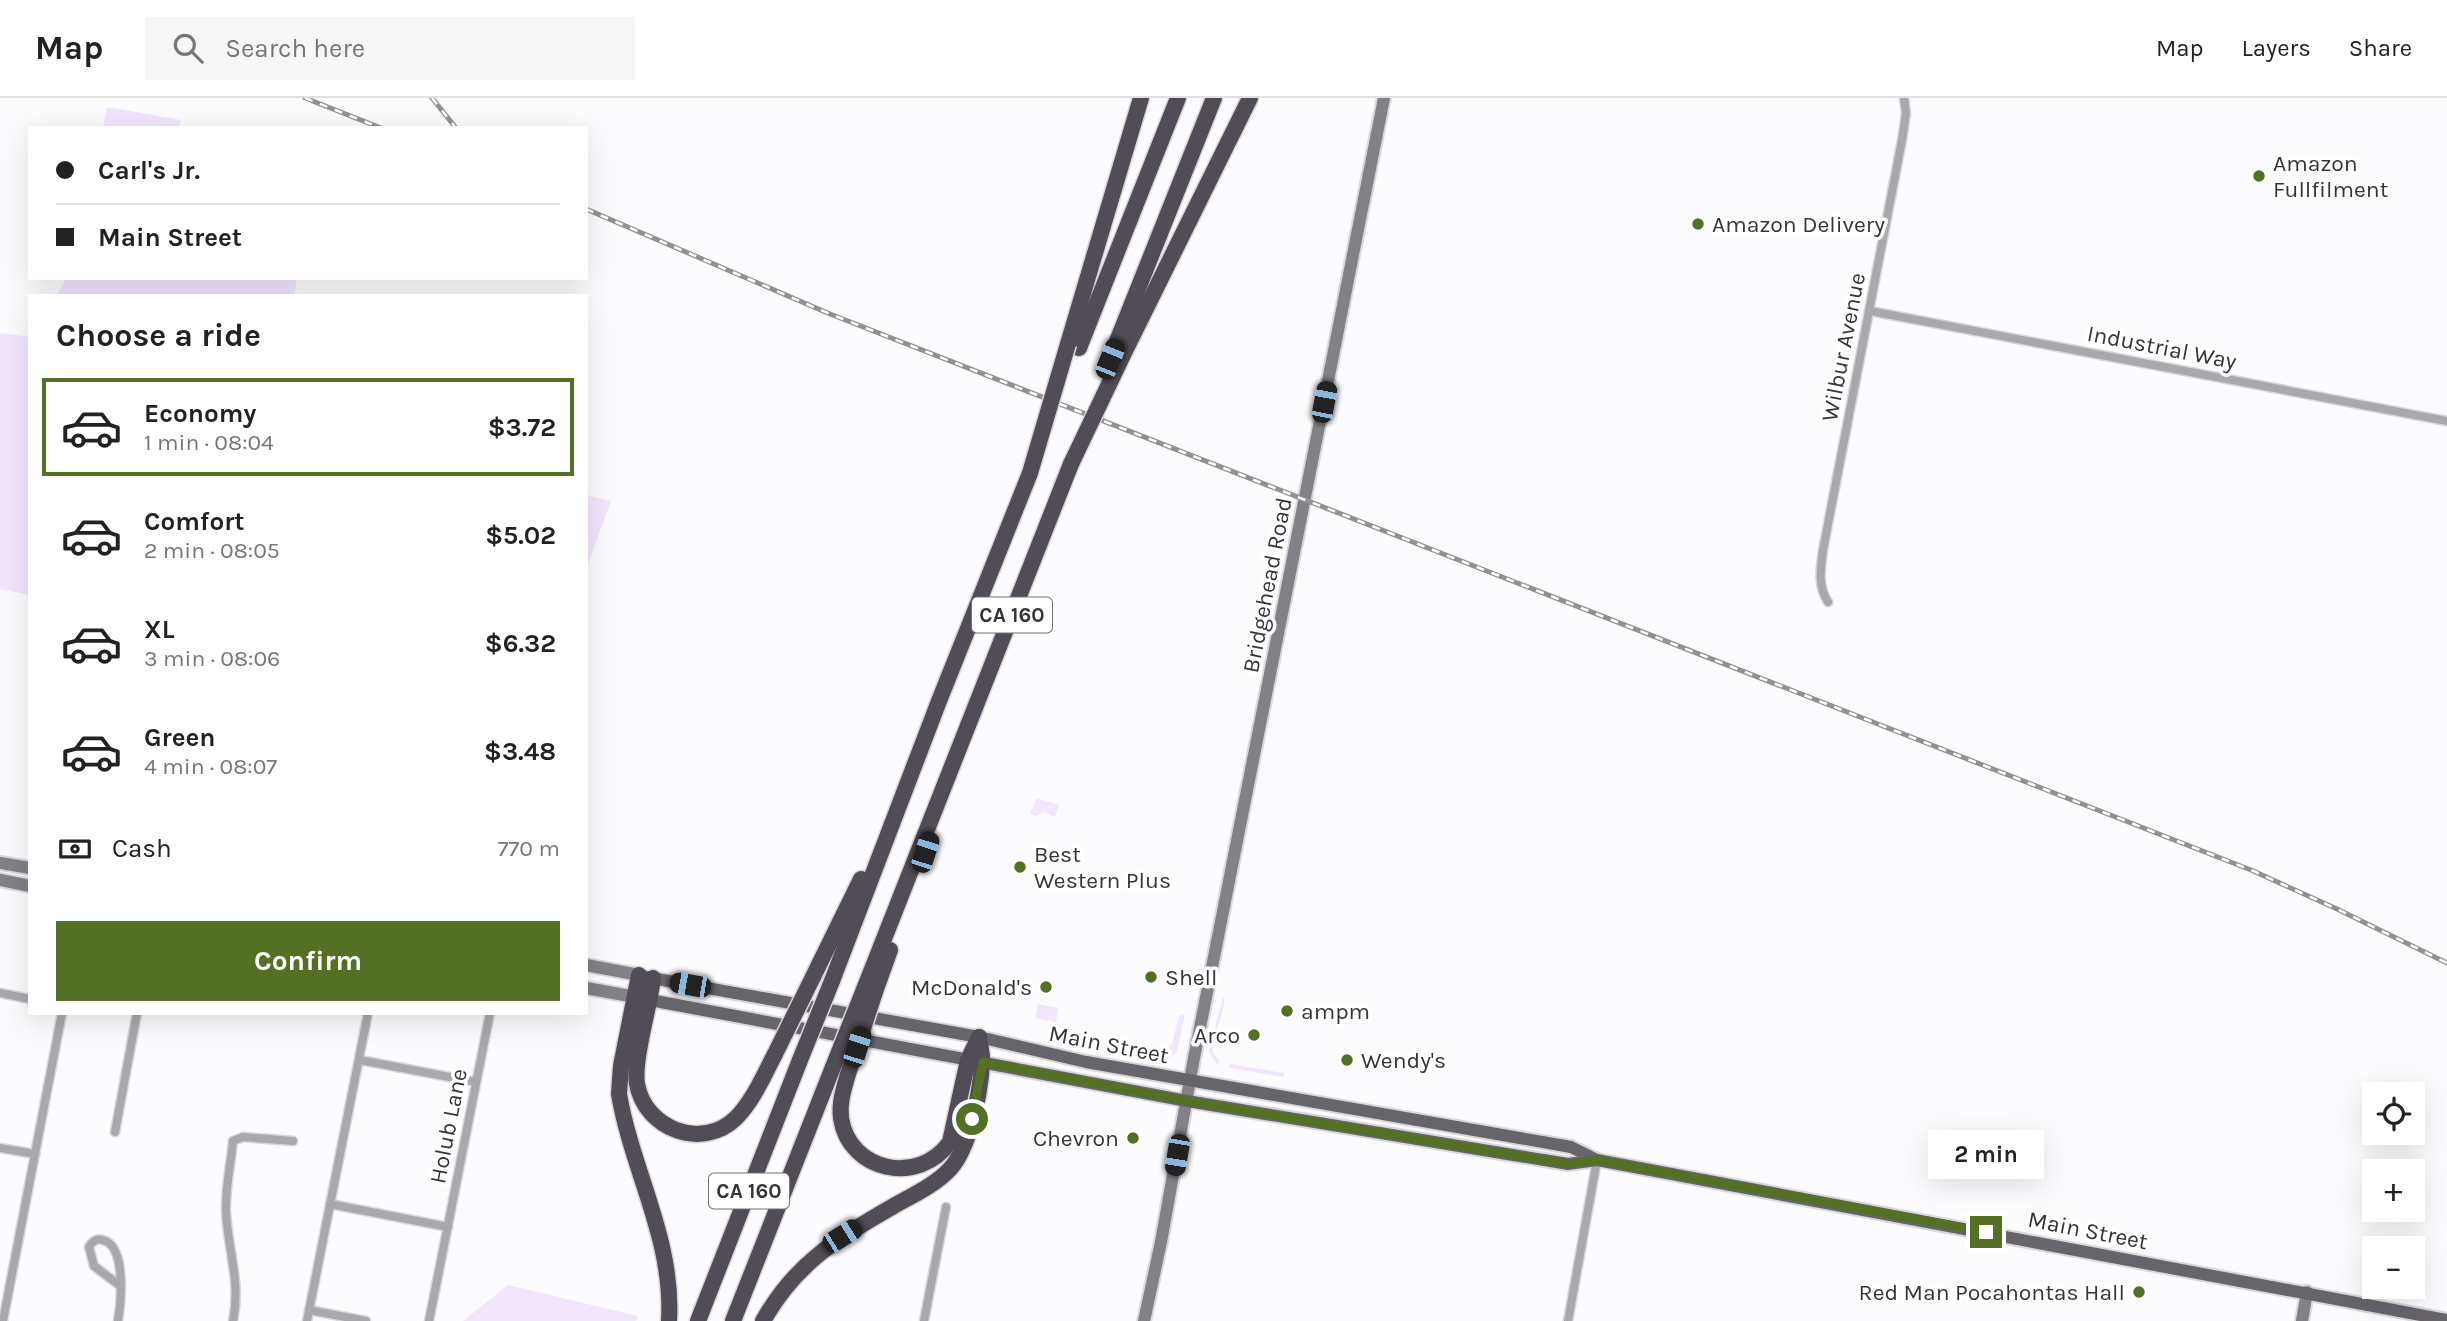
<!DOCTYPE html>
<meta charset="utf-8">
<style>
:root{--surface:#fff;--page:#f6f6f6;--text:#222;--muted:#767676;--line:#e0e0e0;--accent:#537024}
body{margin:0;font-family:Karla,sans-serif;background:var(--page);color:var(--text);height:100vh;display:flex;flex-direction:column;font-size:26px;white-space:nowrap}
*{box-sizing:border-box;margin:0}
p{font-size:23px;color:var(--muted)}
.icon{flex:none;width:38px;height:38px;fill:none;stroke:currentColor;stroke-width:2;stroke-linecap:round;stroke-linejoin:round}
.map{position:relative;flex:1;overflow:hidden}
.sheet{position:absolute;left:28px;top:196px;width:560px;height:721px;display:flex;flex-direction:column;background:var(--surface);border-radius:0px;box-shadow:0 7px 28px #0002}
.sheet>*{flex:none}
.top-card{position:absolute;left:28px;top:28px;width:560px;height:154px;border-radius:0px;box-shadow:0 7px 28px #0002;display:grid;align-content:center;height:154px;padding:0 28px;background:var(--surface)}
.tools{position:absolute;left:2362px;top:984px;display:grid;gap:14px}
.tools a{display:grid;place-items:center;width:63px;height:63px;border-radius:0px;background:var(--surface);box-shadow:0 7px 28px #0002;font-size:35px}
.end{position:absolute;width:32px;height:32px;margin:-16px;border:9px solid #537024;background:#fff;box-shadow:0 0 0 4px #fff}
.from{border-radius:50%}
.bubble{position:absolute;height:49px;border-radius:0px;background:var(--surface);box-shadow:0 7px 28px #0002;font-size:23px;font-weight:700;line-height:49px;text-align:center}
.car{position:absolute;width:21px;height:42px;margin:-21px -10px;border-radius:9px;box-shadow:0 0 5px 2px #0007;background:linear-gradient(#222 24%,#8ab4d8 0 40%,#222 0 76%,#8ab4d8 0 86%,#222 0)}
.top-card b{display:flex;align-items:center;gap:24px;height:66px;font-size:26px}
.top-card b+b{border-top:2px solid var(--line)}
.top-card i{width:18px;height:18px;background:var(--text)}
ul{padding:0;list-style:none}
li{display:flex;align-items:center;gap:21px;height:98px;margin:0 14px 10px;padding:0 14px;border:4px solid transparent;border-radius:0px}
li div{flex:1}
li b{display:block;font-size:26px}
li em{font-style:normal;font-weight:700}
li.on{border-color:var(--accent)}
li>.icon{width:63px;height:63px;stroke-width:1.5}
h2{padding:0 28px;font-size:32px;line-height:84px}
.pay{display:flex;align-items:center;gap:18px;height:77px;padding:0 28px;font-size:26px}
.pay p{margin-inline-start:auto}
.primary-button{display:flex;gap:14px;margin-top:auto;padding:14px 28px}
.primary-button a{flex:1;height:80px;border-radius:0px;background:var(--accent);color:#fff;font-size:28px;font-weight:700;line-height:80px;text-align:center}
header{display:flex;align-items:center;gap:42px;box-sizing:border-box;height:98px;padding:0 35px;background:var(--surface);border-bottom:2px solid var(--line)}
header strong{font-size:33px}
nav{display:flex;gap:38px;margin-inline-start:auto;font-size:24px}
.search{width:490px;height:63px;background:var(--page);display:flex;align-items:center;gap:18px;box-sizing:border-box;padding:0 24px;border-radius:0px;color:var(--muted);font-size:26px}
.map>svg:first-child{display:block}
</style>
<header>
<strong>Map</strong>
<div class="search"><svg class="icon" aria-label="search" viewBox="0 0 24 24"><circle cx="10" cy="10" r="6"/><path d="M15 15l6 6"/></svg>Search here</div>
<nav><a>Map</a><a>Layers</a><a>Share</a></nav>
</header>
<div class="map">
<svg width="2447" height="1223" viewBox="0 0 2447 1223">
<rect width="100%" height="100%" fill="#fcfbfd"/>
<g fill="#f2e6fe">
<polygon points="107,9 181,22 179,30 103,30"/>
<polygon points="66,180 297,180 294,198 57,198"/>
<polygon points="0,235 30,239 30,497 0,491"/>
<polygon points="586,397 611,403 586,471"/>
<polygon points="1037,700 1059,707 1055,719 1043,714 1036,718 1030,716"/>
<path d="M1223,900L1225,901C1222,919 1214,935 1212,953L1220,964L1217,966L1209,953Z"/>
<polygon points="1038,906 1058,910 1056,924 1035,920"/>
<polygon points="1183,916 1185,916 1177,954 1166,962 1153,960 1155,955 1172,946 1179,918"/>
<polygon points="1230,966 1284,975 1284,979 1229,970"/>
<polygon points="508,1187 638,1218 636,1223 463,1223"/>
</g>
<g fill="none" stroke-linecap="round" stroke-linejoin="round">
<g stroke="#d8d7da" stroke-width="11">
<g id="street">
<polyline points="1870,213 2447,323"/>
<path d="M1828,504C1817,487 1821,470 1823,452L1902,42L1906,16L1904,0"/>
<polyline points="0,895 30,901"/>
<polyline points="360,962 476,984"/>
<polyline points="115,1034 137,915"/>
<polyline points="0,1050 35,1056"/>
<polyline points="330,1106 448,1129"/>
<polyline points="309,1212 366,1223"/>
<polyline points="3,1223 62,915"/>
<path d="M118,1223C121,1206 127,1146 102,1142C96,1140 92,1144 89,1149L94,1168L119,1187"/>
<path d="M233,1223C241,1183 228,1153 226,1114C225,1090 231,1066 233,1043L243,1039L293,1043"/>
<polyline points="307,1223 368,915"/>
<polyline points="429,1223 490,915"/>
<polyline points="924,1223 946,1109"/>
<polyline points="1568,1223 1597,1062"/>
</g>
</g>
<g stroke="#d8d7da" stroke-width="16">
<g id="secondary">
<polyline points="0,765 30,770"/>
<polyline points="0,782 30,788"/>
<polyline points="586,867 639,877"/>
<polyline points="586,890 641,900"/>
<polyline points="1144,1223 1161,1144 1194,960 1384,0"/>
<polyline points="2302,1223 2307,1194"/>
</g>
</g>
<g stroke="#d8d7da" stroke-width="16">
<g id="primary">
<polyline points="646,879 979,939 1086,964 1571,1049 1597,1062 2447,1222"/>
<polyline points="650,902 1187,1003 1568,1066 1597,1062"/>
</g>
</g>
<g stroke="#d8d7da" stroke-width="19">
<g id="highway">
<polyline points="1068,246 1141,0"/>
<polyline points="1079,250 1178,0"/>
<polyline points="1122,259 1250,0"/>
<polyline points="1110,261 1214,0"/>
<path d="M639,877L621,968L619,996C632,1073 674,1142 669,1223"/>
<polyline points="813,879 861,781"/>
<path d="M653,880C650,907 633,963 637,986C645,1031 702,1053 736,1020C753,1003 764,977 775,956"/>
<polyline points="832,883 939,603 1030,375"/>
<polyline points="865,889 1071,366"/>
<polyline points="876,891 890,852"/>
<path d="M848,976C844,990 839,1004 841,1020C849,1074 919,1088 950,1044L968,962L979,939"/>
<polyline points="698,1223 800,962"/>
<polyline points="733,1223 833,969"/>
<path d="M763,1223C795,1166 836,1141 892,1109C911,1098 934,1088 950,1071C970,1049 980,996 982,966C983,957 980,948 979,939"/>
</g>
</g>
<use href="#street" stroke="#aaa8ad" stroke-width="8"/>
<use href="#secondary" stroke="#838087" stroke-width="12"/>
<use href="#primary" stroke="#68646c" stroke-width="12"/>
<use href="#highway" stroke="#514c55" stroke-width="16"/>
<g stroke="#929093" stroke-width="5">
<g id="rail">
<polyline points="305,0 381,30"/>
<polyline points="432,0 456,30"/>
<polyline points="586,111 830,216 2251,772 2337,811 2447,865"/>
</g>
</g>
<use href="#rail" stroke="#fff" stroke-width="2.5" stroke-dasharray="8" stroke-linecap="butt"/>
<g stroke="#d8d7da" stroke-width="19" stroke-linecap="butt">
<g id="highway-bridge">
<polyline points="1071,366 1122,259"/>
<polyline points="1030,375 1068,246"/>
<polyline points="775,956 813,879"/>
<polyline points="800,962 832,883"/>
<polyline points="833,969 865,889"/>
<polyline points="848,976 876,891"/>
</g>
</g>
<use href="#highway-bridge" stroke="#514c55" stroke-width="16"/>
</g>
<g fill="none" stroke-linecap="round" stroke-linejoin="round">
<polyline stroke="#537024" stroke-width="9" points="972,1021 983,964 1187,1003 1568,1066 1597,1062 1986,1134"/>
</g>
<g fill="#537024" stroke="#fff" stroke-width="2.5">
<circle cx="2259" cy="78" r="7"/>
<circle cx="1698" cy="126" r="7"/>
<circle cx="1020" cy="769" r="7"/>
<circle cx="1151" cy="879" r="7"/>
<circle cx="1046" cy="889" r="7"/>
<circle cx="1287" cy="913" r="7"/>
<circle cx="1254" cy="937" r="7"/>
<circle cx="1347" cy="962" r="7"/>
<circle cx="1133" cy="1040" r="7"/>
<circle cx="2139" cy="1194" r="7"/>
</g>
<g text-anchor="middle" stroke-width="7" stroke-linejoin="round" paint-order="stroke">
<g fill="#fff" stroke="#727174" stroke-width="2">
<rect x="972" y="499.5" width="80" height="35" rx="5"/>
<rect x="709" y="1075.5" width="80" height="35" rx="5"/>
</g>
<g font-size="21" font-weight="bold" fill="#363438">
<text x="1012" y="524">CA 160</text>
<text x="749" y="1100">CA 160</text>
</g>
<g font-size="23" fill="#363438" stroke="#fff" text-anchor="start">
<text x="2273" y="73">Amazon<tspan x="2273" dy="26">Fullfilment</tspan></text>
<text x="1712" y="134">Amazon Delivery</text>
<text x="1034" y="764">Best<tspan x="1034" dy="26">Western Plus</tspan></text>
<text x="1165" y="887">Shell</text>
<text x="1032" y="897" text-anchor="end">McDonald's</text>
<text x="1301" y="921">ampm</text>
<text x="1240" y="945" text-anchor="end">Arco</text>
<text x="1361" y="970">Wendy's</text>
<text x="1119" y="1048" text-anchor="end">Chevron</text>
<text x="2125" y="1202" text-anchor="end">Red Man Pocahontas Hall</text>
</g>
<g font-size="23" fill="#363438" stroke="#fff">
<text transform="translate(1843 249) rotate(-79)" y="8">Wilbur Avenue</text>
<text transform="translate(2162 249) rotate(11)" y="8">Industrial Way</text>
<text transform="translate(1267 487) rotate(-79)" y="8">Bridgehead Road</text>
<text transform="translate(1109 946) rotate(11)" y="8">Main Street</text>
<text transform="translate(448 1028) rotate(-79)" y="8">Holub Lane</text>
<text transform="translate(2088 1132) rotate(11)" y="8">Main Street</text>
</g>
</g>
</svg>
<div class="tools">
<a><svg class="icon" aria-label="locate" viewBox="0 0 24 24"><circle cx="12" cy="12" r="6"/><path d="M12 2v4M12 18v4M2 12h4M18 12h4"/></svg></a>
<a>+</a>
<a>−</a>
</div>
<i class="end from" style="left:972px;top:1021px"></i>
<i class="end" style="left:1986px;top:1134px"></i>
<div class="bubble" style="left:1928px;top:1032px;width:116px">2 min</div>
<i class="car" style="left:1110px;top:261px;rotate:22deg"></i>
<i class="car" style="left:1324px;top:304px;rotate:11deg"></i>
<i class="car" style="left:925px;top:754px;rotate:18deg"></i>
<i class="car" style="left:690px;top:887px;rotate:280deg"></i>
<i class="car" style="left:857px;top:949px;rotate:18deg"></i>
<i class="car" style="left:1177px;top:1057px;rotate:190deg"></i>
<i class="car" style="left:842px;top:1138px;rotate:58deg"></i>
<div class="top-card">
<b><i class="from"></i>Carl's Jr.</b>
<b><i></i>Main Street</b>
</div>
<section class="sheet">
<h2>Choose a ride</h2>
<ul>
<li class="on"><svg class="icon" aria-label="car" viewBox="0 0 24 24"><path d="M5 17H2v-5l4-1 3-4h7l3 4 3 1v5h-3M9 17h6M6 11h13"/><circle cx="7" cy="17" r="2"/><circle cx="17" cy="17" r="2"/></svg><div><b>Economy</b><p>1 min · 08:04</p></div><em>$3.72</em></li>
<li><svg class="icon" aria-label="car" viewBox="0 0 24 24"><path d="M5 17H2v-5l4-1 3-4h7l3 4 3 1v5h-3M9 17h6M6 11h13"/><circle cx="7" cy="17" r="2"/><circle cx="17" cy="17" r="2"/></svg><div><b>Comfort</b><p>2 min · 08:05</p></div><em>$5.02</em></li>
<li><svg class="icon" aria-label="car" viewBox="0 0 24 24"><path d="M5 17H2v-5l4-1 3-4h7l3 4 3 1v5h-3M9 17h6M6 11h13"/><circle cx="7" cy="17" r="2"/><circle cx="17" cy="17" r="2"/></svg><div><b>XL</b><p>3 min · 08:06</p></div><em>$6.32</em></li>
<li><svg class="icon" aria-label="car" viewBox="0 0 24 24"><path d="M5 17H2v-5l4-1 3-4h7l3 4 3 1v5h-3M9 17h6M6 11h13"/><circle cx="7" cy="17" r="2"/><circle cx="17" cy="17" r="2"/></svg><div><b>Green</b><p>4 min · 08:07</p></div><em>$3.48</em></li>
</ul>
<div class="pay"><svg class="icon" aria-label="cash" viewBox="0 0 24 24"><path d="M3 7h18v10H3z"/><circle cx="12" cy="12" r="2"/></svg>Cash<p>770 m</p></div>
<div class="primary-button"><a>Confirm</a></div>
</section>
</div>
